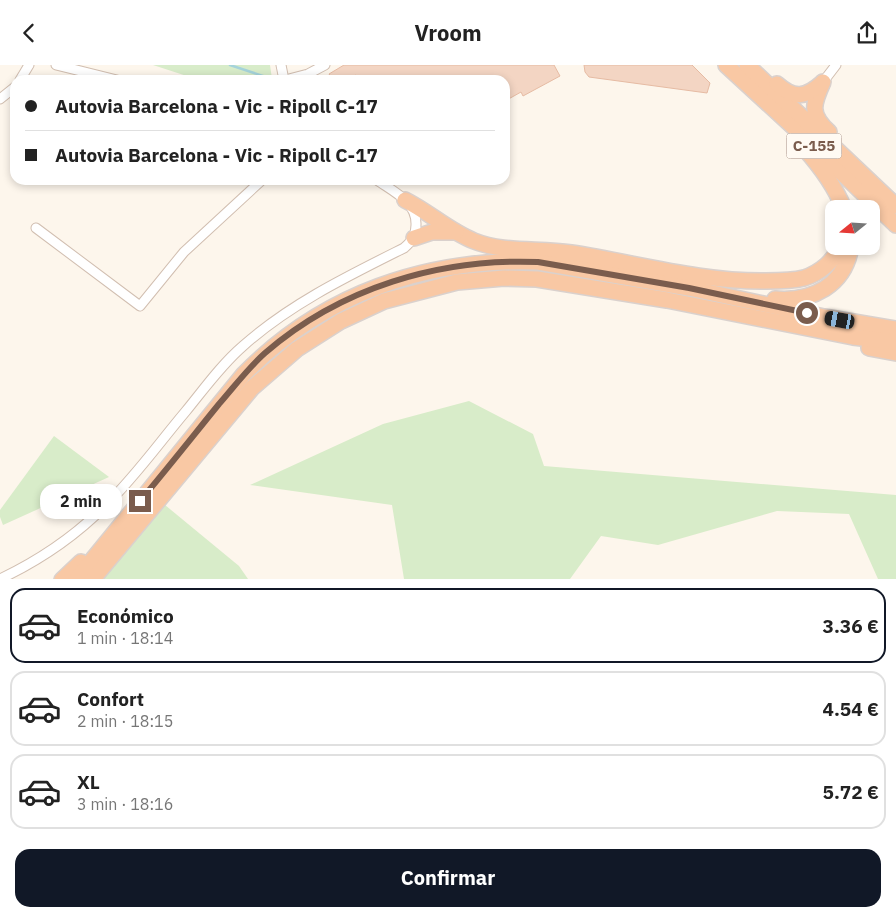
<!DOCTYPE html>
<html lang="es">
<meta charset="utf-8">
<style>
:root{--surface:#fff;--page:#f6f6f6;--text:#222;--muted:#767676;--line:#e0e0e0;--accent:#111827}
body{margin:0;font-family:"IBM Plex Sans",sans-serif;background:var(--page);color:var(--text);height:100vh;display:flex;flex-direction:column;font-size:19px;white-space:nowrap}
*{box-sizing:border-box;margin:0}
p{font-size:16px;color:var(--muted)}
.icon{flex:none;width:28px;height:28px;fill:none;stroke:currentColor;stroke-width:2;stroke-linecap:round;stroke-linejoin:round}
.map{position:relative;height:514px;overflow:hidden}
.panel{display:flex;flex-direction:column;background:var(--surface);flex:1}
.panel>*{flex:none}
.banner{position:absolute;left:10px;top:10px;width:500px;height:110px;border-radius:15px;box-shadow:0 2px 8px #0003;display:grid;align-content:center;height:110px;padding:0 15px;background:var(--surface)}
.needle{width:32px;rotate:252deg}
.controls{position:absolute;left:825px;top:135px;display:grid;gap:10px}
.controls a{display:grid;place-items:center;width:55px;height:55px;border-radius:10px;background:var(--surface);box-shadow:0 2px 8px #0003;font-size:25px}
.end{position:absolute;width:22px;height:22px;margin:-11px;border:6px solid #7a5c4d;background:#fff;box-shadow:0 0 0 2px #fff}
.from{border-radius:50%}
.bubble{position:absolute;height:35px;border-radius:15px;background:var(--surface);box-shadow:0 2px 8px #0003;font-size:16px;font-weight:800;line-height:35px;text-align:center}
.car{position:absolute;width:15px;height:30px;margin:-15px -8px;border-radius:6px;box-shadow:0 0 4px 1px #0007;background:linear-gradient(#222 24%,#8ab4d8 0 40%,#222 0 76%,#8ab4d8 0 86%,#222 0)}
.banner b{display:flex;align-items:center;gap:18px;height:48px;font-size:19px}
.banner b+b{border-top:1px solid var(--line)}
.banner i{width:12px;height:12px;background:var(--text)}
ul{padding:9px 0 0;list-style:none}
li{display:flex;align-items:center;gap:15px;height:75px;margin:0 10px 8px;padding:0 5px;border:2px solid var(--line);border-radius:15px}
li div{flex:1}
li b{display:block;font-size:19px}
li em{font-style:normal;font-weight:800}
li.selected{border-color:var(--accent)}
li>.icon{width:45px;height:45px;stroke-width:1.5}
.primary-button{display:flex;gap:10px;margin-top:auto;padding:10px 15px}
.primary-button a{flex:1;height:58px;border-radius:15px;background:var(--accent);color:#fff;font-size:20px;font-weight:800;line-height:58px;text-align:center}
header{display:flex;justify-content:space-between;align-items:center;height:65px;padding:0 15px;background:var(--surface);font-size:22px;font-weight:800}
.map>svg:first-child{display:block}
</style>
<header><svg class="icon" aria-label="back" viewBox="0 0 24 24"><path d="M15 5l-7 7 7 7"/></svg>Vroom<svg class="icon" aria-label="share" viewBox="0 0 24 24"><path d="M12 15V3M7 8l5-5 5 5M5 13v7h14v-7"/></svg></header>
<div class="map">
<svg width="896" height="515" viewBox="0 0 896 515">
<rect width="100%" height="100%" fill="#fdf6ec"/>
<g fill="#d8ecc9">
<polygon points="153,0 270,0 272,14 271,15 199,15"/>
<polygon points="469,336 533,369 544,401 896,430 896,514 878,514 849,449 777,446 658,480 601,471 570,514 404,514 392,440 250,420 383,359"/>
<polygon points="54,371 109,412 3,460 0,452 0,445"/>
<polygon points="165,440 239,501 248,514 101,515"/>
</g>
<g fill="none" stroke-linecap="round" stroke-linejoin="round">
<polyline stroke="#a5d3da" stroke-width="2.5" points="230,0 272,14"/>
</g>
<g fill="#f3d5c3" stroke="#e6bba3">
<polygon points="344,0 554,0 560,11 523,31 521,27 505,36 505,15 359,15 356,10 347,15 333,15 329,9"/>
<polygon points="584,0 692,0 710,18 707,28 589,12 585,7"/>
</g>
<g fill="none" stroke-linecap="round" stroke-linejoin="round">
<g stroke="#d1beb0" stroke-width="11">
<g id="minor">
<polyline points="56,0 117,15"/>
<polyline points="281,0 284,15"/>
<polyline points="20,15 29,0"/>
<polyline points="285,15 308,9 325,0"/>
<polyline points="823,17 836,0"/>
<polyline points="0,34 15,22"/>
<polyline points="36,163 140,241 184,187 262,115"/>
<path d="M0,514C38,496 75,471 105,441C135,412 159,378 186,346C204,324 221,300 243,281C290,239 348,211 404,183C412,176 416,171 416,160C417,137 394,127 377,115"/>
</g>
</g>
<g stroke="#dad1cd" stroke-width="18">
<g id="trunk">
<polyline points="726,0 812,79 896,160"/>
<polyline points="747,0 896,141"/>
<path d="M823,17C813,39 809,49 829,67"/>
<path d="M777,19C794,34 805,33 822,18"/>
<path d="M804,83C820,101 835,121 844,144"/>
<path d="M405,135C429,147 449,166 474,176C504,188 540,183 571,188C636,198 701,217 766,216C779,216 792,216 804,213C820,208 834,196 840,181"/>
<polyline points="414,173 432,167 456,167"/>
<path d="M775,234C812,237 845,221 851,181"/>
<polyline points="869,283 896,288"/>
<polyline points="62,515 81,497"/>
<path d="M76,515L244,309C323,229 426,193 538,197L689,223L824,252L896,264"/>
<polyline points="92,515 252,323 297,284 341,256 384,236 457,217 504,213 537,214 667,235 853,272 896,277"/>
</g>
</g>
<use href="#minor" stroke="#fff" stroke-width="9"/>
<use href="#trunk" stroke="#f9c8a4" stroke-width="15"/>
</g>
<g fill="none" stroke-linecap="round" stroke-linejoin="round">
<path stroke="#7a5c4d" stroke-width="6" d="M140,436C167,404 193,371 219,339C234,322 248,303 265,288C340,223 439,193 538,197L689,223L807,248"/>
</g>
<g text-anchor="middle" stroke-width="4.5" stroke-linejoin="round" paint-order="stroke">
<rect fill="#fffaf3" stroke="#a28b7f" stroke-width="1" x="786.5" y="68.5" width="55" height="25" rx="4"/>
<g font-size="15" font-weight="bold" fill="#7a5c4d">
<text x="814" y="86">C-155</text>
</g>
</g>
</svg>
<div class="controls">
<a><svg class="needle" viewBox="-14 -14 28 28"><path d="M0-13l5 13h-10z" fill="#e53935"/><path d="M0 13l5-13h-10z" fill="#767676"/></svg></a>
</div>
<i class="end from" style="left:807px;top:248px"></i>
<i class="end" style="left:140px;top:436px"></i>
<div class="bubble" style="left:40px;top:419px;width:82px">2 min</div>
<i class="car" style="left:840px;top:255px;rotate:280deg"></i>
<div class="banner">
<b><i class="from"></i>Autovia Barcelona - Vic - Ripoll C-17</b>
<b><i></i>Autovia Barcelona - Vic - Ripoll C-17</b>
</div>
</div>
<section class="panel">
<ul>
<li class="selected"><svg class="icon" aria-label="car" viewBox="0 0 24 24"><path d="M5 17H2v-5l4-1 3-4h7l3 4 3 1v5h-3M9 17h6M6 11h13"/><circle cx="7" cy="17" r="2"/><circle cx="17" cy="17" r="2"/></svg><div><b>Económico</b><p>1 min · 18:14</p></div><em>3.36 €</em></li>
<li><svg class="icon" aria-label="car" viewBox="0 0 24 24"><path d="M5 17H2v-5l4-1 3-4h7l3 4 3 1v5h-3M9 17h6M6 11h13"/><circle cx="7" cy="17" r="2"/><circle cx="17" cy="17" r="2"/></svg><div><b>Confort</b><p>2 min · 18:15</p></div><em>4.54 €</em></li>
<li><svg class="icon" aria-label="car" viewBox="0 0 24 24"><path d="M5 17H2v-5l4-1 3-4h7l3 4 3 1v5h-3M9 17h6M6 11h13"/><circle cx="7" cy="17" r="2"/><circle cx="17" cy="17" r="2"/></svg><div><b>XL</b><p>3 min · 18:16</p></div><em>5.72 €</em></li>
</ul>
<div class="primary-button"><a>Confirmar</a></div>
</section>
